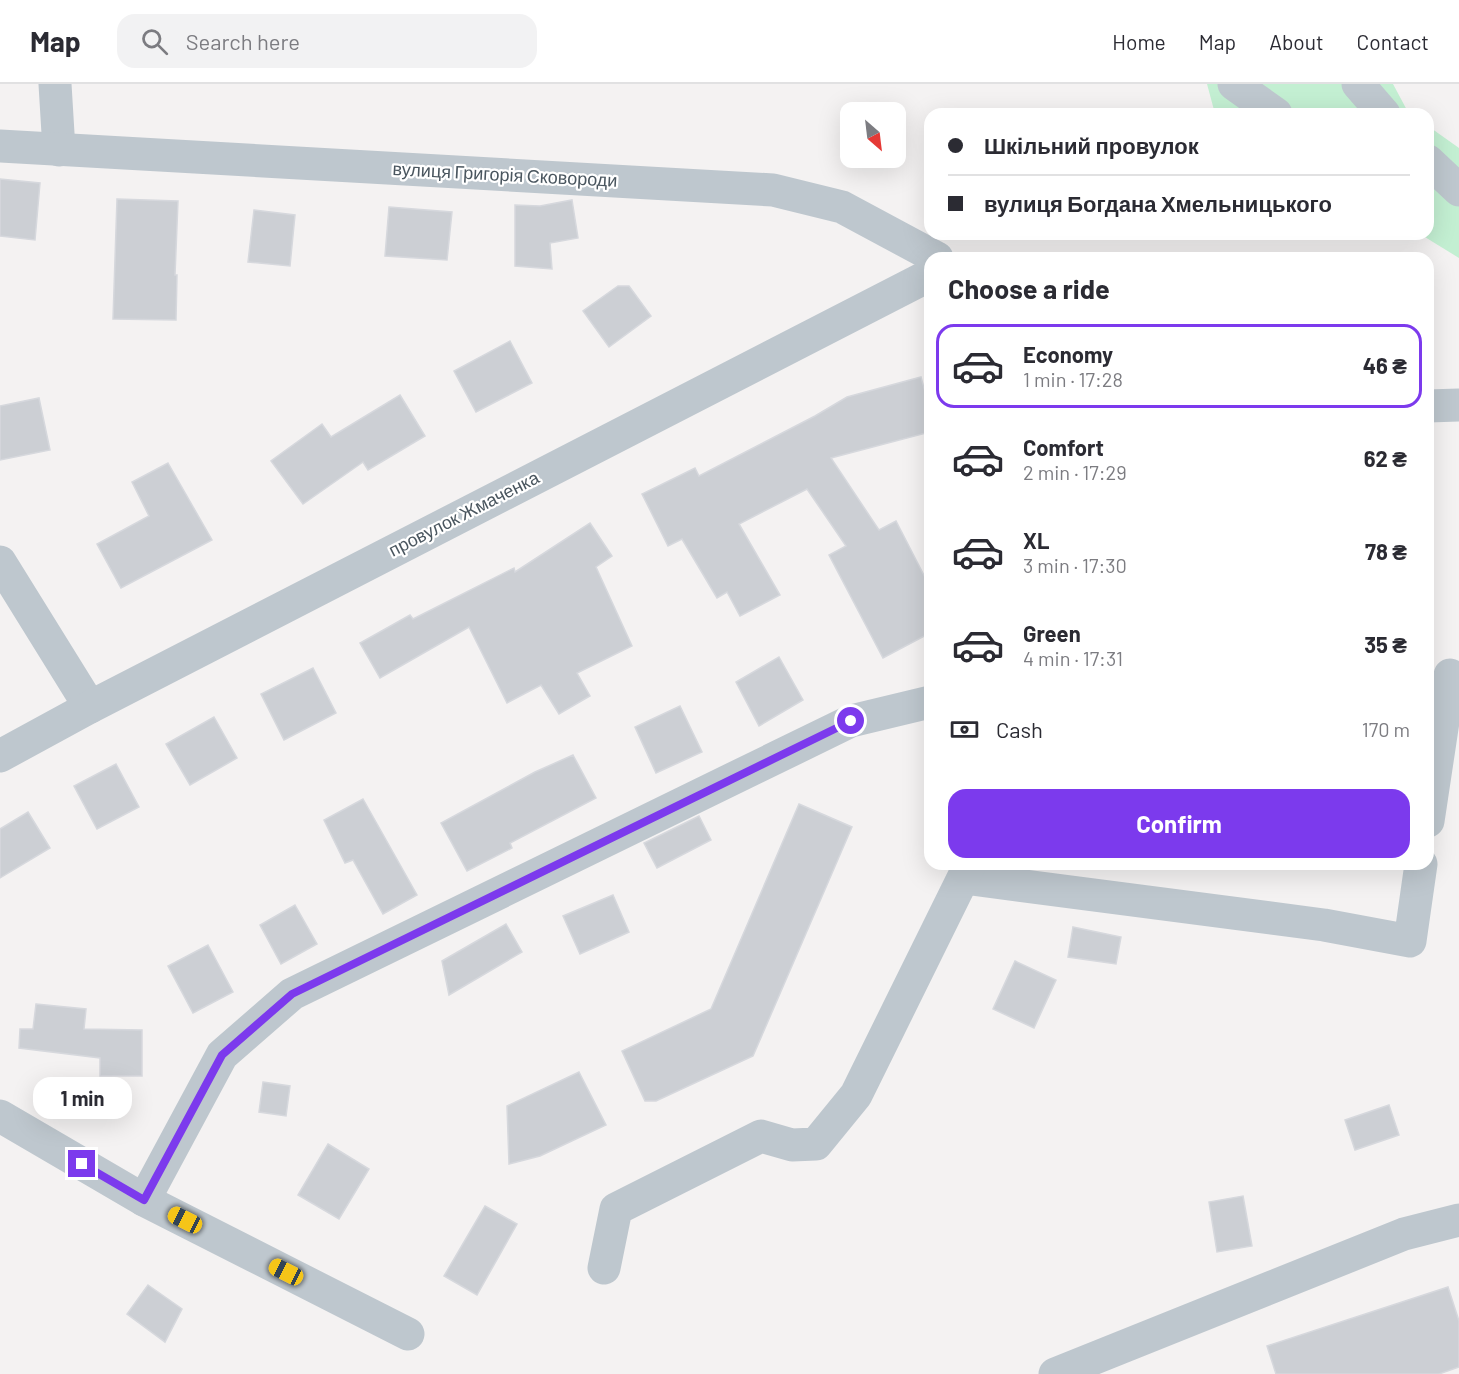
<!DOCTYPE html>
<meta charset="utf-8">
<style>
:root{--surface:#fff;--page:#f2f2f3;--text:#2b2b33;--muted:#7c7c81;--line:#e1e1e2;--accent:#7c3aed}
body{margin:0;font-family:Barlow,sans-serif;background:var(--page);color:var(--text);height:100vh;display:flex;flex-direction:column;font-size:22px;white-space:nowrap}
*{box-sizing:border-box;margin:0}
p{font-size:20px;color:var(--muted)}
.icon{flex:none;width:33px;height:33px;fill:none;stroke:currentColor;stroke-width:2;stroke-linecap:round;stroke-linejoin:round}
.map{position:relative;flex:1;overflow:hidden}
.details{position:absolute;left:924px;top:168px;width:510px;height:618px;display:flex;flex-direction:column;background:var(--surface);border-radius:18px;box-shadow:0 6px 24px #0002}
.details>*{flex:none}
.hud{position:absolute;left:924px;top:24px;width:510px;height:132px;border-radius:18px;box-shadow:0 6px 24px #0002;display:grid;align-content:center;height:132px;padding:0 24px;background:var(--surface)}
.needle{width:39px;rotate:152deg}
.buttons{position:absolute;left:840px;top:18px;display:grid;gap:12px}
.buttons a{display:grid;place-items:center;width:66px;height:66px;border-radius:12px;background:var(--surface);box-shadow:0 6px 24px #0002;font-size:30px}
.end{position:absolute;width:27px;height:27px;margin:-14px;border:8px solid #7c3aed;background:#fff;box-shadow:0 0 0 3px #fff}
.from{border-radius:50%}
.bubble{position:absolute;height:42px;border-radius:18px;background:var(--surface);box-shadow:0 6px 24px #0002;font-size:20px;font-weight:700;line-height:42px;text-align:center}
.car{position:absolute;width:18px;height:36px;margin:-18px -9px;border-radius:8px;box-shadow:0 0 4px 2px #0007;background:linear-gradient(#f5c518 24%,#345 0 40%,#f5c518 0 76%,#345 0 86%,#f5c518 0)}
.hud b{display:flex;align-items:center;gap:21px;height:57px;font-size:22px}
.hud b+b{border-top:2px solid var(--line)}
.hud i{width:15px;height:15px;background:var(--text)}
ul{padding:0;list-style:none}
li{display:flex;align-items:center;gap:18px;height:84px;margin:0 12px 9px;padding:0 12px;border:3px solid transparent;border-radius:18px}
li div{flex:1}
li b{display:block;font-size:22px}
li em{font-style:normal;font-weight:700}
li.selected{border-color:var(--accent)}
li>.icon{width:54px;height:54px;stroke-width:1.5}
h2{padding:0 24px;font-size:27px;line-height:72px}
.pay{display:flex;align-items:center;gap:15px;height:66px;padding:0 24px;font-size:22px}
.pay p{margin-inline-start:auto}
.action{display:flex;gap:12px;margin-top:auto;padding:12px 24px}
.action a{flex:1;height:69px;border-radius:18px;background:var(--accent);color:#fff;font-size:24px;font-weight:700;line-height:69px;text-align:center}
header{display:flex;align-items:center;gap:36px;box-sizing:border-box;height:84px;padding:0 30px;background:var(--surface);border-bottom:2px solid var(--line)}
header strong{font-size:28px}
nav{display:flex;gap:33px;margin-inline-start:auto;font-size:21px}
.search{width:420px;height:54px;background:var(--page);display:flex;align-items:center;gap:15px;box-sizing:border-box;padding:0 21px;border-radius:18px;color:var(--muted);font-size:22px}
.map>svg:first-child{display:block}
</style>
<header>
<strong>Map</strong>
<div class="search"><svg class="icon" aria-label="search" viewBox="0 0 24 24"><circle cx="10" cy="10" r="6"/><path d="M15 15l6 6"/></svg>Search here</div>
<nav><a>Home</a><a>Map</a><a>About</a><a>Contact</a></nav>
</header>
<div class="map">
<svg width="1459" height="1290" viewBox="0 0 1459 1290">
<rect width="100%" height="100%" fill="#f4f2f2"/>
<g fill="#c3efd2">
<polygon points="1207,0 1393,0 1408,28 1411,30 1211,30 1214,26"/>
<polygon points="1428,42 1459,64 1459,174 1420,150 1428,150"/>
</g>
<g fill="#cccfd4" stroke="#d6d8dd" stroke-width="1.5">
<polygon points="0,95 40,99 35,156 0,152"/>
<polygon points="117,115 178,117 175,191 177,191 176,236 113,235"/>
<polygon points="572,116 578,154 550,159 552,185 515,182 515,121 540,122"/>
<polygon points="389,123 452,128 447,176 385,172"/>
<polygon points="254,126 295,131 290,182 248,178"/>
<polygon points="618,202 629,202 651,232 609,263 583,227"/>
<polygon points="510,257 532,299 476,328 454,287"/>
<polygon points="921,293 930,326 930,348 831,374 879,446 896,437 930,503 930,549 883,574 829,471 846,462 807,405 739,440 780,511 740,532 727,508 717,514 682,455 668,462 642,410 695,384 699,392 815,332 847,313"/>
<polygon points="400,311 425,352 368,386 363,378 303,420 271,377 322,340 331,353"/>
<polygon points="39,314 50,366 0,376 0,322"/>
<polygon points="168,379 212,456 121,504 97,460 149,432 132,398"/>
<polygon points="590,439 612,472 596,483 632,562 577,589 590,612 559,630 541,601 507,619 469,543 380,594 360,559 410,531 413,535 514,484 515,488"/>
<polygon points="779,573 803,616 759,642 736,598"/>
<polygon points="313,584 336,629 284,656 261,610"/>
<polygon points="680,622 702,668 656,689 635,643"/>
<polygon points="214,633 237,674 190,701 166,660"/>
<polygon points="573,671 596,714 510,759 512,764 467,787 441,739 535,688"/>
<polygon points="116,680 139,723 97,745 74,702"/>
<polygon points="363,715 417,811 383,830 353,776 345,779 324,736"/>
<polygon points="799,720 852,743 753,972 656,1017 645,1017 622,967 711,925"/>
<polygon points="28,728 50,764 0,794 0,745"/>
<polygon points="699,732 711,756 657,784 644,759"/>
<polygon points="613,811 629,848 580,870 563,832"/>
<polygon points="295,821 317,860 281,880 260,841"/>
<polygon points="506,840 522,868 449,911 442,877"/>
<polygon points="1073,843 1121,853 1116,880 1068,873"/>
<polygon points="208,861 233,908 193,929 168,882"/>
<polygon points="1015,877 1056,896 1034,944 993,925"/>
<polygon points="36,920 86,925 84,945 142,946 142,992 100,992 100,974 19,964 20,945 33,945"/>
<polygon points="579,988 606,1041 540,1072 509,1080 507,1022"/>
<polygon points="263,998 290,1002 286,1032 259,1028"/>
<polygon points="1389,1021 1399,1051 1355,1066 1345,1036"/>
<polygon points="328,1060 369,1085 339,1135 298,1111"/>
<polygon points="1243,1112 1252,1162 1217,1168 1209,1118"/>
<polygon points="485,1122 517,1140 477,1211 444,1192"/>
<polygon points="148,1201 182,1225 165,1258 127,1230"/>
<polygon points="1448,1203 1459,1237 1459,1283 1439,1290 1276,1290 1267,1262"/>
</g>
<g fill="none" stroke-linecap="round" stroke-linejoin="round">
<g stroke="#bec7ce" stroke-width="33">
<polyline points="55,0 59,66"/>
<polyline points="1234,0 1276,30"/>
<polyline points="1358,0 1384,30"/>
<polyline points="0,62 773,106 842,123 937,174"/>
<polyline points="1428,77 1459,106"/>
<polyline points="1428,322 1459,321"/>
<polyline points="0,478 90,623"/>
<polyline points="0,672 90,623 930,191"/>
<polyline points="1428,737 1450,591"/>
<polyline points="964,794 1324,841 1410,857 1421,780"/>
<polyline points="0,1032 144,1116 408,1250"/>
<polyline points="144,1116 222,971 292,910 851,637 930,618"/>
<polyline points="604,1184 616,1125 761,1052 792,1061 816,1060 856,1011 970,780"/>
<polyline points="1055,1290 1404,1150 1459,1136"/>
</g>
</g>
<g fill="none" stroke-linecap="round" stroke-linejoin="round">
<polyline stroke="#7c3aed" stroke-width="8" points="82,1080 144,1116 222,971 292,910 851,637"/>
</g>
<g text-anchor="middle" stroke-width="4.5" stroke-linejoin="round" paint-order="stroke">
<g font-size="18" fill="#4a565f" stroke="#fff">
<text transform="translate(505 91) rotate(3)" y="6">вулиця Григорія Сковороди</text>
<text transform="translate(464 430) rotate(-27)" y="6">провулок Жмаченка</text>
</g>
</g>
</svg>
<div class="buttons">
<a><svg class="needle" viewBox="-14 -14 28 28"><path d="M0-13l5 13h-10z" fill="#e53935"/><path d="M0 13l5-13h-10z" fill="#7c7c81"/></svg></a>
</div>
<i class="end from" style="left:851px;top:637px"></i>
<i class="end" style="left:82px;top:1080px"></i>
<div class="bubble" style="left:33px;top:993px;width:99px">1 min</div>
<i class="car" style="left:185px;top:1136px;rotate:297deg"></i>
<i class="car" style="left:286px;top:1188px;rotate:297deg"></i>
<div class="hud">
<b><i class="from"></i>Шкільний провулок</b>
<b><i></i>вулиця Богдана Хмельницького</b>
</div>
<section class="details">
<h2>Choose a ride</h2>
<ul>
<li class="selected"><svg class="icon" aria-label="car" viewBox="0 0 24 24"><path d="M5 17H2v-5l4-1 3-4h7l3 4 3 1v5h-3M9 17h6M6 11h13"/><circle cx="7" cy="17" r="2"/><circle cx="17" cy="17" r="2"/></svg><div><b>Economy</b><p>1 min · 17:28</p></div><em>46 ₴</em></li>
<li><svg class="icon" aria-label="car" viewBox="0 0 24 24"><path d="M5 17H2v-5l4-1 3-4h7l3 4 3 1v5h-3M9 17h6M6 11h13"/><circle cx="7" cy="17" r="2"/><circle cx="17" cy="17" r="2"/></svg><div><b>Comfort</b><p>2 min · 17:29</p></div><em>62 ₴</em></li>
<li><svg class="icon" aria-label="car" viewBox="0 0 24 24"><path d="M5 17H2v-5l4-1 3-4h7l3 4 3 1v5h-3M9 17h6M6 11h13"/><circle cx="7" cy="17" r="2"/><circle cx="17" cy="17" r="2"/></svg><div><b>XL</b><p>3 min · 17:30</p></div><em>78 ₴</em></li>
<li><svg class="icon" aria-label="car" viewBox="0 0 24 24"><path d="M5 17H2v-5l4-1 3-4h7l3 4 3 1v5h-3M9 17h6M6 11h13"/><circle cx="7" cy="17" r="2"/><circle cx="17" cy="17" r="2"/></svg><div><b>Green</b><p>4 min · 17:31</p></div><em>35 ₴</em></li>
</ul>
<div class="pay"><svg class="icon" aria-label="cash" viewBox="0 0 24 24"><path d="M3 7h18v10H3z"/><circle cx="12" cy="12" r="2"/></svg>Cash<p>170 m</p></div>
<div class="action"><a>Confirm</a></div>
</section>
</div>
